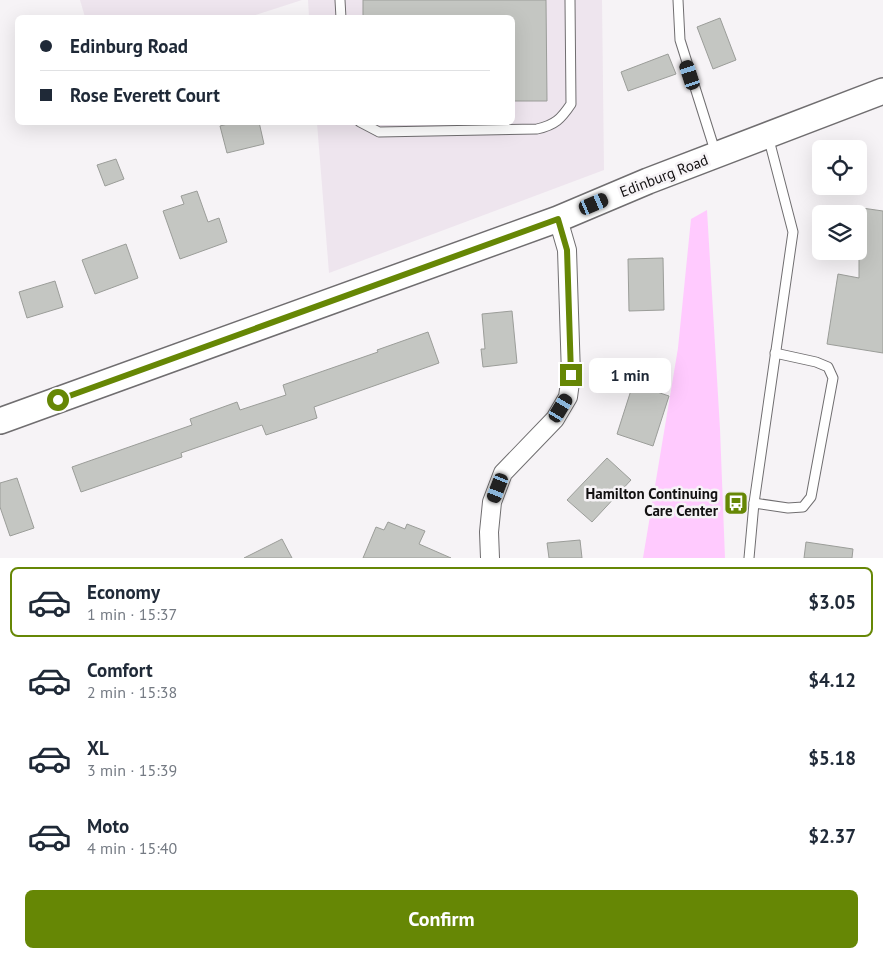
<!DOCTYPE html>
<meta charset="utf-8">
<style>
:root{--surface:#fff;--page:#f2f2f3;--text:#1f2937;--muted:#747a83;--line:#e0e1e3;--accent:#668705}
body{margin:0;font-family:"PT Sans",sans-serif;background:var(--page);color:var(--text);height:100vh;display:flex;flex-direction:column;font-size:19px;white-space:nowrap}
*{box-sizing:border-box;margin:0}
p{font-size:16px;color:var(--muted)}
.icon{flex:none;width:28px;height:28px;fill:none;stroke:currentColor;stroke-width:2;stroke-linecap:round;stroke-linejoin:round}
.map{position:relative;height:558px;overflow:hidden}
.details{display:flex;flex-direction:column;background:var(--surface);flex:1}
.details>*{flex:none}
.hud{position:absolute;left:15px;top:15px;width:500px;height:110px;border-radius:8px;box-shadow:0 5px 20px #0002;display:grid;align-content:center;height:110px;padding:0 25px;background:var(--surface)}
.controls{position:absolute;left:812px;top:140px;display:grid;gap:10px}
.controls a{display:grid;place-items:center;width:55px;height:55px;border-radius:8px;background:var(--surface);box-shadow:0 5px 20px #0002;font-size:25px}
.end{position:absolute;width:22px;height:22px;margin:-11px;border:6px solid #668705;background:#fff;box-shadow:0 0 0 2px #fff}
.from{border-radius:50%}
.bubble{position:absolute;height:35px;border-radius:8px;background:var(--surface);box-shadow:0 5px 20px #0002;font-size:16px;font-weight:700;line-height:35px;text-align:center}
.car{position:absolute;width:15px;height:30px;margin:-15px -8px;border-radius:6px;box-shadow:0 0 4px 1px #0007;background:linear-gradient(#222 24%,#8ab4d8 0 40%,#222 0 76%,#8ab4d8 0 86%,#222 0)}
.hud b{display:flex;align-items:center;gap:18px;height:48px;font-size:19px}
.hud b+b{border-top:1px solid var(--line)}
.hud i{width:12px;height:12px;background:var(--text)}
ul{padding:9px 0 0;list-style:none}
li{display:flex;align-items:center;gap:15px;height:70px;margin:0 10px 8px;padding:0 15px;border:2px solid transparent;border-radius:8px}
li div{flex:1}
li b{display:block;font-size:19px}
li em{font-style:normal;font-weight:700}
li.active{border-color:var(--accent)}
li>.icon{width:45px;height:45px;stroke-width:1.5}
.primary-button{display:flex;gap:10px;margin-top:auto;padding:10px 25px}
.primary-button a{flex:1;height:58px;border-radius:8px;background:var(--accent);color:#fff;font-size:20px;font-weight:700;line-height:58px;text-align:center}
.map>svg:first-child{display:block}
</style>
<div class="map">
<svg width="883" height="558" viewBox="0 0 883 558">
<rect width="100%" height="100%" fill="#f6f3f6"/>
<g fill="#eee5ee">
<polygon points="80,0 302,0 246,18 85,17"/>
<polygon points="308,0 602,0 604,170 329,273 317,123 512,122 512,18 309,17"/>
</g>
<polygon fill="#ffcafe" points="707,210 720,429 725,558 643,558 678,348 691,219"/>
<g fill="#c4c6c2" stroke="#9b9d99">
<polygon points="363,0 546,0 547,101 512,101 512,18 363,18"/>
<polygon points="720,18 736,60 713,69 697,27"/>
<polygon points="668,54 676,74 628,91 621,72"/>
<polygon points="235,122 259,122 264,144 227,153 220,126"/>
<polygon points="116,159 124,179 105,186 97,165"/>
<polygon points="197,191 208,222 219,218 227,242 180,259 163,211 184,204 181,196"/>
<polygon points="862,208 883,211 883,353 827,344 838,274 859,278 859,226"/>
<polygon points="126,244 138,278 95,294 82,260"/>
<polygon points="663,258 664,310 629,311 628,259"/>
<polygon points="55,281 63,307 27,318 19,292"/>
<polygon points="512,311 517,363 483,367 481,349 485,349 482,314"/>
<polygon points="428,332 439,363 314,407 317,418 266,435 262,425 181,453 182,457 81,492 72,467 192,425 190,419 237,402 240,410 286,395 283,385 378,352 377,350"/>
<polygon points="633,384 669,396 653,446 617,434"/>
<polygon points="607,458 631,480 592,522 567,500"/>
<polygon points="17,478 34,528 10,536 0,507 0,483"/>
<polygon points="388,522 405,529 407,524 425,531 419,544 451,558 363,558 376,527 384,530"/>
<polygon points="282,539 292,558 244,558"/>
<polygon points="580,540 582,558 549,558 547,543"/>
<polygon points="806,542 853,549 852,558 804,558"/>
</g>
<g fill="none" stroke-linecap="round" stroke-linejoin="round">
<g stroke="#706e70" stroke-width="11">
<g id="lane">
<polyline points="340,0 341,18"/>
<polyline points="678,0 680,40 716,154"/>
<path d="M360,122L379,132L537,129C555,125 561,119 571,104L570,0"/>
<polyline points="754,503 788,508 803,507 811,497 833,378 828,367 816,362 775,353"/>
<polyline points="749,558 754,503 793,232 768,136"/>
</g>
</g>
<g stroke="#706e70" stroke-width="20">
<polyline id="street" points="490,558 489,532 492,502 503,473 555,419 568,397 571,375 567,250 558,219"/>
</g>
<g stroke="#706e70" stroke-width="28">
<polyline id="secondary" points="0,421 558,219 648,181 883,91"/>
</g>
<use href="#lane" stroke="#fff" stroke-width="9"/>
<use href="#street" stroke="#fff" stroke-width="18"/>
<use href="#secondary" stroke="#fff" stroke-width="25"/>
</g>
<g fill="none" stroke-linecap="round" stroke-linejoin="round">
<polyline stroke="#668705" stroke-width="6" points="58,400 558,219 567,250 571,375"/>
</g>
<defs>
<g id="bus-square" transform="scale(1.25)"><rect x="-9" y="-9" width="18" height="18" rx="4" fill="#668705" stroke="#f6f3f6"/><path d="M-5-6H5V4H4V6H2V4H-2V6H-4V4H-5ZM-3.5-4V0h7V-4ZM-3.5 1.2v1.5H-2V1.2ZM2 1.2v1.5H3.5V1.2Z" fill="#fff"/></g>
</defs>
<g fill-rule="evenodd">
<use href="#bus-square" x="736" y="503"/>
</g>
<g text-anchor="middle" stroke-width="5" stroke-linejoin="round" paint-order="stroke">
<g font-size="15" fill="#131112" stroke="#f6f3f6">
<text transform="translate(664 176) rotate(-21)" y="5">Edinburg Road</text>
</g>
<g font-size="15" font-weight="bold" fill="#131112" stroke="#f6f3f6" text-anchor="end">
<text x="718" y="499">Hamilton Continuing<tspan x="718" dy="17">Care Center</tspan></text>
</g>
</g>
</svg>
<div class="controls">
<a><svg class="icon" aria-label="locate" viewBox="0 0 24 24"><circle cx="12" cy="12" r="6"/><path d="M12 2v4M12 18v4M2 12h4M18 12h4"/></svg></a>
<a><svg class="icon" aria-label="layers" viewBox="0 0 24 24"><path d="M12 4l9 5-9 5-9-5zM3 14l9 5 9-5"/></svg></a>
</div>
<i class="end from" style="left:58px;top:400px"></i>
<i class="end" style="left:571px;top:375px"></i>
<div class="bubble" style="left:589px;top:358px;width:82px">1 min</div>
<i class="car" style="left:690px;top:75px;rotate:342deg"></i>
<i class="car" style="left:594px;top:204px;rotate:67deg"></i>
<i class="car" style="left:561px;top:408px;rotate:31deg"></i>
<i class="car" style="left:498px;top:488px;rotate:201deg"></i>
<div class="hud">
<b><i class="from"></i>Edinburg Road</b>
<b><i></i>Rose Everett Court</b>
</div>
</div>
<section class="details">
<ul>
<li class="active"><svg class="icon" aria-label="car" viewBox="0 0 24 24"><path d="M5 17H2v-5l4-1 3-4h7l3 4 3 1v5h-3M9 17h6M6 11h13"/><circle cx="7" cy="17" r="2"/><circle cx="17" cy="17" r="2"/></svg><div><b>Economy</b><p>1 min · 15:37</p></div><em>$3.05</em></li>
<li><svg class="icon" aria-label="car" viewBox="0 0 24 24"><path d="M5 17H2v-5l4-1 3-4h7l3 4 3 1v5h-3M9 17h6M6 11h13"/><circle cx="7" cy="17" r="2"/><circle cx="17" cy="17" r="2"/></svg><div><b>Comfort</b><p>2 min · 15:38</p></div><em>$4.12</em></li>
<li><svg class="icon" aria-label="car" viewBox="0 0 24 24"><path d="M5 17H2v-5l4-1 3-4h7l3 4 3 1v5h-3M9 17h6M6 11h13"/><circle cx="7" cy="17" r="2"/><circle cx="17" cy="17" r="2"/></svg><div><b>XL</b><p>3 min · 15:39</p></div><em>$5.18</em></li>
<li><svg class="icon" aria-label="car" viewBox="0 0 24 24"><path d="M5 17H2v-5l4-1 3-4h7l3 4 3 1v5h-3M9 17h6M6 11h13"/><circle cx="7" cy="17" r="2"/><circle cx="17" cy="17" r="2"/></svg><div><b>Moto</b><p>4 min · 15:40</p></div><em>$2.37</em></li>
</ul>
<div class="primary-button"><a>Confirm</a></div>
</section>
